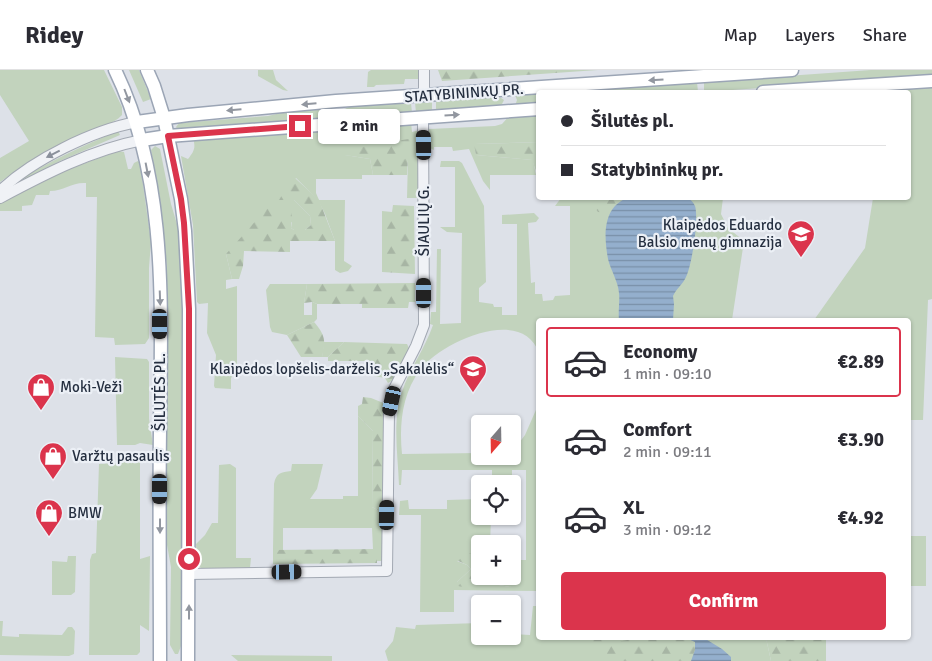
<!DOCTYPE html>
<meta charset="utf-8">
<style>
:root{--surface:#fff;--page:#f7f7f7;--text:#2b2b33;--muted:#7c7c81;--line:#e1e1e2;--accent:#db344c}
body{margin:0;font-family:Signika,sans-serif;background:var(--page);color:var(--text);height:100vh;display:flex;flex-direction:column;font-size:19px;white-space:nowrap}
*{box-sizing:border-box;margin:0}
p{font-size:16px;color:var(--muted)}
.icon{flex:none;width:28px;height:28px;fill:none;stroke:currentColor;stroke-width:2;stroke-linecap:round;stroke-linejoin:round}
.map{position:relative;flex:1;overflow:hidden}
.side{position:absolute;left:536px;top:248px;width:375px;height:322px;display:flex;flex-direction:column;background:var(--surface);border-radius:5px;box-shadow:0 1px 4px #0004}
.side>*{flex:none}
.top-card{position:absolute;left:536px;top:20px;width:375px;height:110px;border-radius:5px;box-shadow:0 1px 4px #0004;display:grid;align-content:center;height:110px;padding:0 25px;background:var(--surface)}
.needle{width:32px;rotate:200deg}
.buttons{position:absolute;left:471px;top:345px;display:grid;gap:10px}
.buttons a{display:grid;place-items:center;width:50px;height:50px;border-radius:5px;background:var(--surface);box-shadow:0 1px 4px #0004;font-size:25px}
.end{position:absolute;width:22px;height:22px;margin:-11px;border:6px solid #db344c;background:#fff;box-shadow:0 0 0 2px #fff}
.from{border-radius:50%}
.bubble{position:absolute;height:35px;border-radius:5px;background:var(--surface);box-shadow:0 1px 4px #0004;font-size:16px;font-weight:800;line-height:35px;text-align:center}
.car{position:absolute;width:15px;height:30px;margin:-15px -8px;border-radius:6px;box-shadow:0 0 4px 1px #0007;background:linear-gradient(#222 24%,#8ab4d8 0 40%,#222 0 76%,#8ab4d8 0 86%,#222 0)}
.top-card b{display:flex;align-items:center;gap:18px;height:48px;font-size:19px}
.top-card b+b{border-top:1px solid var(--line)}
.top-card i{width:12px;height:12px;background:var(--text)}
ul{padding:9px 0 0;list-style:none}
li{display:flex;align-items:center;gap:15px;height:70px;margin:0 10px 8px;padding:0 15px;border:2px solid transparent;border-radius:5px}
li div{flex:1}
li b{display:block;font-size:19px}
li em{font-style:normal;font-weight:800}
li.selected{border-color:var(--accent)}
li>.icon{width:45px;height:45px;stroke-width:1.5}
.button{display:flex;gap:10px;margin-top:auto;padding:10px 25px}
.button a{flex:1;height:58px;border-radius:5px;background:var(--accent);color:#fff;font-size:20px;font-weight:800;line-height:58px;text-align:center}
header{display:flex;align-items:center;gap:30px;box-sizing:border-box;height:70px;padding:0 25px;background:var(--surface);border-bottom:1px solid var(--line)}
header strong{font-size:24px}
nav{display:flex;gap:28px;margin-inline-start:auto;font-size:18px}
.map>svg:first-child{display:block}
</style>
<header>
<strong>Ridey</strong>
<nav><a>Map</a><a>Layers</a><a>Share</a></nav>
</header>
<div class="map">
<svg width="932" height="591" viewBox="0 0 932 591">
<defs>
<pattern id="forest-firs" width="22" height="20" patternUnits="userSpaceOnUse" patternTransform="scale(1.25)"><rect width="22" height="20" fill="#c2d3bd"/><path d="M5 1l3.5 6h-7zM16 11l3.5 6h-7z" fill="#a7b5a4"/></pattern>
<pattern id="water-rules" width="6" height="5" patternUnits="userSpaceOnUse" patternTransform="scale(1.25)"><rect width="6" height="5" fill="#94afcd"/><path d="M0 2.5h6" fill="none" stroke="#798fa8"/></pattern>
</defs>
<rect width="100%" height="100%" fill="#dde1e8"/>
<g fill="#c2d3bd">
<path d="M0,0H104L122,37V45C113,55 96,58 84,64C55,78 27,93 0,112V88L29,71L0,25Z"/>
<polygon points="129,0 139,0 151,29 143,32"/>
<polygon points="258,0 273,0 276,10 288,21 283,20 258,6"/>
<polygon points="371,0 419,0 419,9 405,9 404,14 376,15 374,17 367,17 368,2"/>
<polygon points="871,0 932,0 932,6 704,22 704,12"/>
<polygon points="697,12 698,22 553,22"/>
<polygon points="932,17 932,229 928,230 923,350 909,350 909,250 814,250 865,178 873,128 909,128 909,22 889,22 889,19"/>
<polygon points="539,24 539,34 515,36 517,30 515,25"/>
<polygon points="498,26 504,30 501,36 436,41 436,31"/>
<polygon points="432,31 432,42 416,43 415,32"/>
<polygon points="411,33 412,43 348,47 345,44 345,39 349,37"/>
<polygon points="322,39 328,43 325,49 178,60 176,57 179,53 268,46 289,41"/>
<polygon points="539,43 539,72 475,74 476,85 533,90 536,105 490,105 490,120 483,111 469,79 453,81 452,77 434,77 434,80 428,77 429,59 495,56 502,54 511,44"/>
<path d="M411,52L412,62L420,60V126L418,128H407L408,89L345,85L370,89L373,105H362V109H316V123L319,130H345L344,191L352,196L348,201L340,203L335,200V171L325,144L318,130L296,108L276,130H294L310,146L311,155L305,160H294L291,158L292,152L226,184L232,209L226,210V219L237,216V300L231,308V319L215,318L214,316L216,285L207,263L208,233L199,234L197,232L193,155L181,86L188,89C194,81 196,78 193,68Z"/>
<path d="M118,61L120,65L60,91L14,115V113C48,92 82,76 118,61Z"/>
<polygon points="155,76 160,79 171,134 179,161 182,209 182,564 181,576 178,584 175,584 170,575 171,497 167,475 167,199 160,129 151,80"/>
<path d="M118,81L124,82L128,99H131L134,93L138,91L140,93L151,172L149,198V268L145,274L115,275L114,268L95,267L97,127H86V113C72,112 64,121 50,121L49,125H36L32,135L22,136V141H0V133L61,102Z"/>
<path d="M441,91H459L462,93L484,136L486,212L479,218V232L493,234L494,237H502V245H517V154H502V145L534,143L539,148L536,152L528,153L531,213L535,212V224H542L543,231L553,230L555,226L570,225V136H555L561,128H723L721,144L728,158L744,171L732,250H539V283C522,235 441,272 420,300C402,324 399,355 402,384L480,383V386H512L513,381L525,365L539,333V521L454,520V542H420L421,445H399L400,431L408,430L409,439H447V430L480,429V446H497L491,448L490,474H480V486L475,485L457,491L467,495L471,499L457,512L463,516L482,512L510,517L518,502L513,490H526V400H512V414H492V400H402L401,415H399C398,385 392,351 402,322C409,299 425,279 433,255L430,254L431,242H436L437,179H441L440,254L461,253L462,163L447,162L440,157H455V97H440Z"/>
<polygon points="270,214 307,214 304,233 304,245 312,245 312,232 317,234 317,249 314,252 287,265 272,262 270,257 266,220"/>
<polygon points="324,272 344,272 328,287 322,287"/>
<polygon points="115,287 147,289 149,292 149,349 153,375 140,373 135,375 117,375"/>
<path d="M358,346L373,361L372,437L383,443L382,491H377V480L373,479L372,458H283V480H273L274,414C276,403 281,402 291,401L292,394H323L317,419L310,429H343V426H358Z"/>
<polygon points="117,387 140,388 140,489 150,486 149,561 140,555 140,582 137,585 89,585 90,490 92,484 96,483 99,394 117,393"/>
<polygon points="230,394 236,398 236,488 251,488 250,498 201,498 197,495 196,474 205,465 212,453 218,453 219,395"/>
<rect x="909" y="466" width="17" height="50"/>
<polygon points="68,486 76,486 75,522 71,525 52,525 52,491 67,492"/>
<polygon points="533,536 539,536 539,568 766,568 771,591 388,591 385,581 393,571 396,557 415,559 416,555 480,553 480,566 512,566 513,564 530,565"/>
<polygon points="0,551 3,551 2,566 19,567 19,564 62,565 68,557 72,557 75,561 74,584 69,586 0,585"/>
<polygon points="231,585 332,586 332,591 238,591"/>
</g>
<g fill="url(#forest-firs)">
<polygon points="438,0 598,0 442,11"/>
<polygon points="414,68 414,88 408,89 407,105 373,105 370,89 345,85 344,80"/>
<polygon points="539,72 539,101 536,101 532,90 476,85 474,74"/>
<path d="M295,108L319,130L335,171H290V182L244,181L243,196L239,209H232L226,184L268,137C278,137 286,136 292,143L291,158L294,160H305L311,155L310,146L294,130H275Z"/>
<polygon points="594,128 627,128 620,130 609,143 598,142 594,137"/>
<polygon points="393,135 414,136 415,204 382,202 382,141 392,142"/>
<polygon points="415,213 415,232 409,232 408,238 362,238 362,234 317,234 312,232 304,233 307,214"/>
<path d="M314,252C325,265 326,270 322,287H301L287,265Z"/>
<polygon points="344,272 407,274 409,278 393,310 388,313 385,308 374,306 373,291 328,291 328,287"/>
<polygon points="363,327 371,328 386,334 383,443 372,437 373,361 358,346 358,336 362,334"/>
<polygon points="377,479 377,493 273,494 273,480"/>
<polygon points="453,479 480,486 480,506 512,506 513,492 518,502 516,513 510,517 482,512 463,517 458,516 457,512 471,499 467,495 452,488"/>
<polygon points="594,568 622,571 639,568 686,568 695,572 695,580 691,591 604,591 597,587 592,577"/>
<polygon points="766,568 826,568 826,591 771,591"/>
</g>
<g fill="url(#water-rules)">
<path d="M627,128H688C691,130 693,132 695,136C699,148 692,195 686,207C683,214 676,219 673,226L674,234L673,250H619C618,241 620,231 619,223C618,211 611,201 608,189C604,167 602,138 627,128Z"/>
<polygon points="686,568 704,568 722,579 731,587 731,591 691,591 695,580 695,572"/>
</g>
<g fill="none" stroke-linecap="round" stroke-linejoin="round">
<g stroke="#a2a8b2" stroke-width="12">
<g id="minor">
<polyline points="424,26 424,0"/>
<path d="M0,121C32,90 93,60 137,52"/>
<path d="M0,128C45,104 91,80 142,70"/>
<polyline points="189,504 387,501 389,342 394,319 416,276 424,255 423,47"/>
</g>
</g>
<g stroke="#9ba5b5" stroke-width="15">
<g id="major">
<path d="M115,0C169,111 161,240 160,360C159,437 160,514 160,591"/>
<polyline points="147,0 154,16 164,48 181,129 185,161 189,239 188,591"/>
<polyline points="763,22 932,11"/>
<polyline points="137,52 188,45 336,31 792,0"/>
<polyline points="142,70 168,66 539,39"/>
</g>
</g>
<use href="#minor" stroke="#f0f2f6" stroke-width="10"/>
<use href="#major" stroke="#fff" stroke-width="12"/>
</g>
<defs><path id="oneway-solid" d="M-6-.8H1V-3.2L6.5 0L1 3.2V.8H-6Z" transform="scale(1.25)"/></defs>
<g fill="#9297a0">
<use href="#oneway-solid" transform="translate(656 10) rotate(176)"/>
<use href="#oneway-solid" transform="translate(127 26) rotate(69)"/>
<use href="#oneway-solid" transform="translate(309 34) rotate(175)"/>
<use href="#oneway-solid" transform="translate(234 40) rotate(175)"/>
<use href="#oneway-solid" transform="translate(452 45) rotate(-4)"/>
<use href="#oneway-solid" transform="translate(147 100) rotate(79)"/>
<use href="#oneway-solid" transform="translate(160 228) rotate(88)"/>
<use href="#oneway-solid" transform="translate(160 456) rotate(90)"/>
<use href="#oneway-solid" transform="translate(189 542) rotate(-90)"/>
</g>
<use fill="#8a909b" href="#oneway-solid" transform="translate(53 84) rotate(153)"/>
<g fill="none" stroke-linecap="round" stroke-linejoin="round">
<polyline stroke="#db344c" stroke-width="6" points="189,489 189,239 184,153 181,129 168,66 300,56"/>
</g>
<defs>
<g id="school-pin" transform="scale(1.4375)"><path d="M0 17L-7.5 6A9.5 9.5 0 1 1 7.5 6Z" fill="#db344c" stroke="#ecf0f6"/><path d="M0-5L7-2L0 1L-7-2ZM-4 1L0 2.5L4 1V4Q0 6-4 4Z" fill="#fff"/></g>
<g id="shop-pin" transform="scale(1.4375)"><path d="M0 17L-7.5 6A9.5 9.5 0 1 1 7.5 6Z" fill="#db344c" stroke="#ecf0f6"/><path d="M-5-2.5h2.3a2.7 3.5 0 0 1 5.4 0H5L5.5 6h-11ZM-1.5-2.5h3a1.5 2.3 0 0 0-3 0Z" fill="#fff"/></g>
</defs>
<g fill-rule="evenodd">
<use href="#school-pin" x="801" y="164"/>
<use href="#school-pin" x="473" y="299"/>
<use href="#shop-pin" x="41" y="317"/>
<use href="#shop-pin" x="53" y="386"/>
<use href="#shop-pin" x="49" y="443"/>
</g>
<g text-anchor="middle" stroke-width="4.5" stroke-linejoin="round" paint-order="stroke">
<g font-size="15" fill="#252f40" stroke="#ecf0f6">
<text transform="translate(464 23) rotate(-4)" y="5">STATYBININKŲ PR.</text>
<text transform="translate(424 151) rotate(-90)" y="5">ŠIAULIŲ G.</text>
<text transform="translate(160 322) rotate(-90)" y="5">ŠILUTĖS PL.</text>
</g>
<g font-size="15" fill="#252f40" stroke="#ecf0f6" text-anchor="start">
<text x="782" y="160" text-anchor="end">Klaipėdos Eduardo<tspan x="782" dy="17">Balsio menų gimnazija</tspan></text>
<text x="454" y="304" text-anchor="end">Klaipėdos lopšelis-darželis „Sakalėlis“</text>
<text x="60" y="322">Moki-Veži</text>
<text x="72" y="391">Varžtų pasaulis</text>
<text x="68" y="448">BMW</text>
</g>
</g>
</svg>
<div class="buttons">
<a><svg class="needle" viewBox="-14 -14 28 28"><path d="M0-13l5 13h-10z" fill="#e53935"/><path d="M0 13l5-13h-10z" fill="#7c7c81"/></svg></a>
<a><svg class="icon" aria-label="locate" viewBox="0 0 24 24"><circle cx="12" cy="12" r="6"/><path d="M12 2v4M12 18v4M2 12h4M18 12h4"/></svg></a>
<a>+</a>
<a>−</a>
</div>
<i class="end from" style="left:189px;top:489px"></i>
<i class="end" style="left:300px;top:56px"></i>
<div class="bubble" style="left:318px;top:39px;width:82px">2 min</div>
<i class="car" style="left:424px;top:75px;rotate:359deg"></i>
<i class="car" style="left:424px;top:223px;rotate:0deg"></i>
<i class="car" style="left:160px;top:254px;rotate:180deg"></i>
<i class="car" style="left:392px;top:331px;rotate:192deg"></i>
<i class="car" style="left:160px;top:419px;rotate:180deg"></i>
<i class="car" style="left:387px;top:445px;rotate:1deg"></i>
<i class="car" style="left:287px;top:502px;rotate:89deg"></i>
<div class="top-card">
<b><i class="from"></i>Šilutės pl.</b>
<b><i></i>Statybininkų pr.</b>
</div>
<section class="side">
<ul>
<li class="selected"><svg class="icon" aria-label="car" viewBox="0 0 24 24"><path d="M5 17H2v-5l4-1 3-4h7l3 4 3 1v5h-3M9 17h6M6 11h13"/><circle cx="7" cy="17" r="2"/><circle cx="17" cy="17" r="2"/></svg><div><b>Economy</b><p>1 min · 09:10</p></div><em>€2.89</em></li>
<li><svg class="icon" aria-label="car" viewBox="0 0 24 24"><path d="M5 17H2v-5l4-1 3-4h7l3 4 3 1v5h-3M9 17h6M6 11h13"/><circle cx="7" cy="17" r="2"/><circle cx="17" cy="17" r="2"/></svg><div><b>Comfort</b><p>2 min · 09:11</p></div><em>€3.90</em></li>
<li><svg class="icon" aria-label="car" viewBox="0 0 24 24"><path d="M5 17H2v-5l4-1 3-4h7l3 4 3 1v5h-3M9 17h6M6 11h13"/><circle cx="7" cy="17" r="2"/><circle cx="17" cy="17" r="2"/></svg><div><b>XL</b><p>3 min · 09:12</p></div><em>€4.92</em></li>
</ul>
<div class="button"><a>Confirm</a></div>
</section>
</div>
